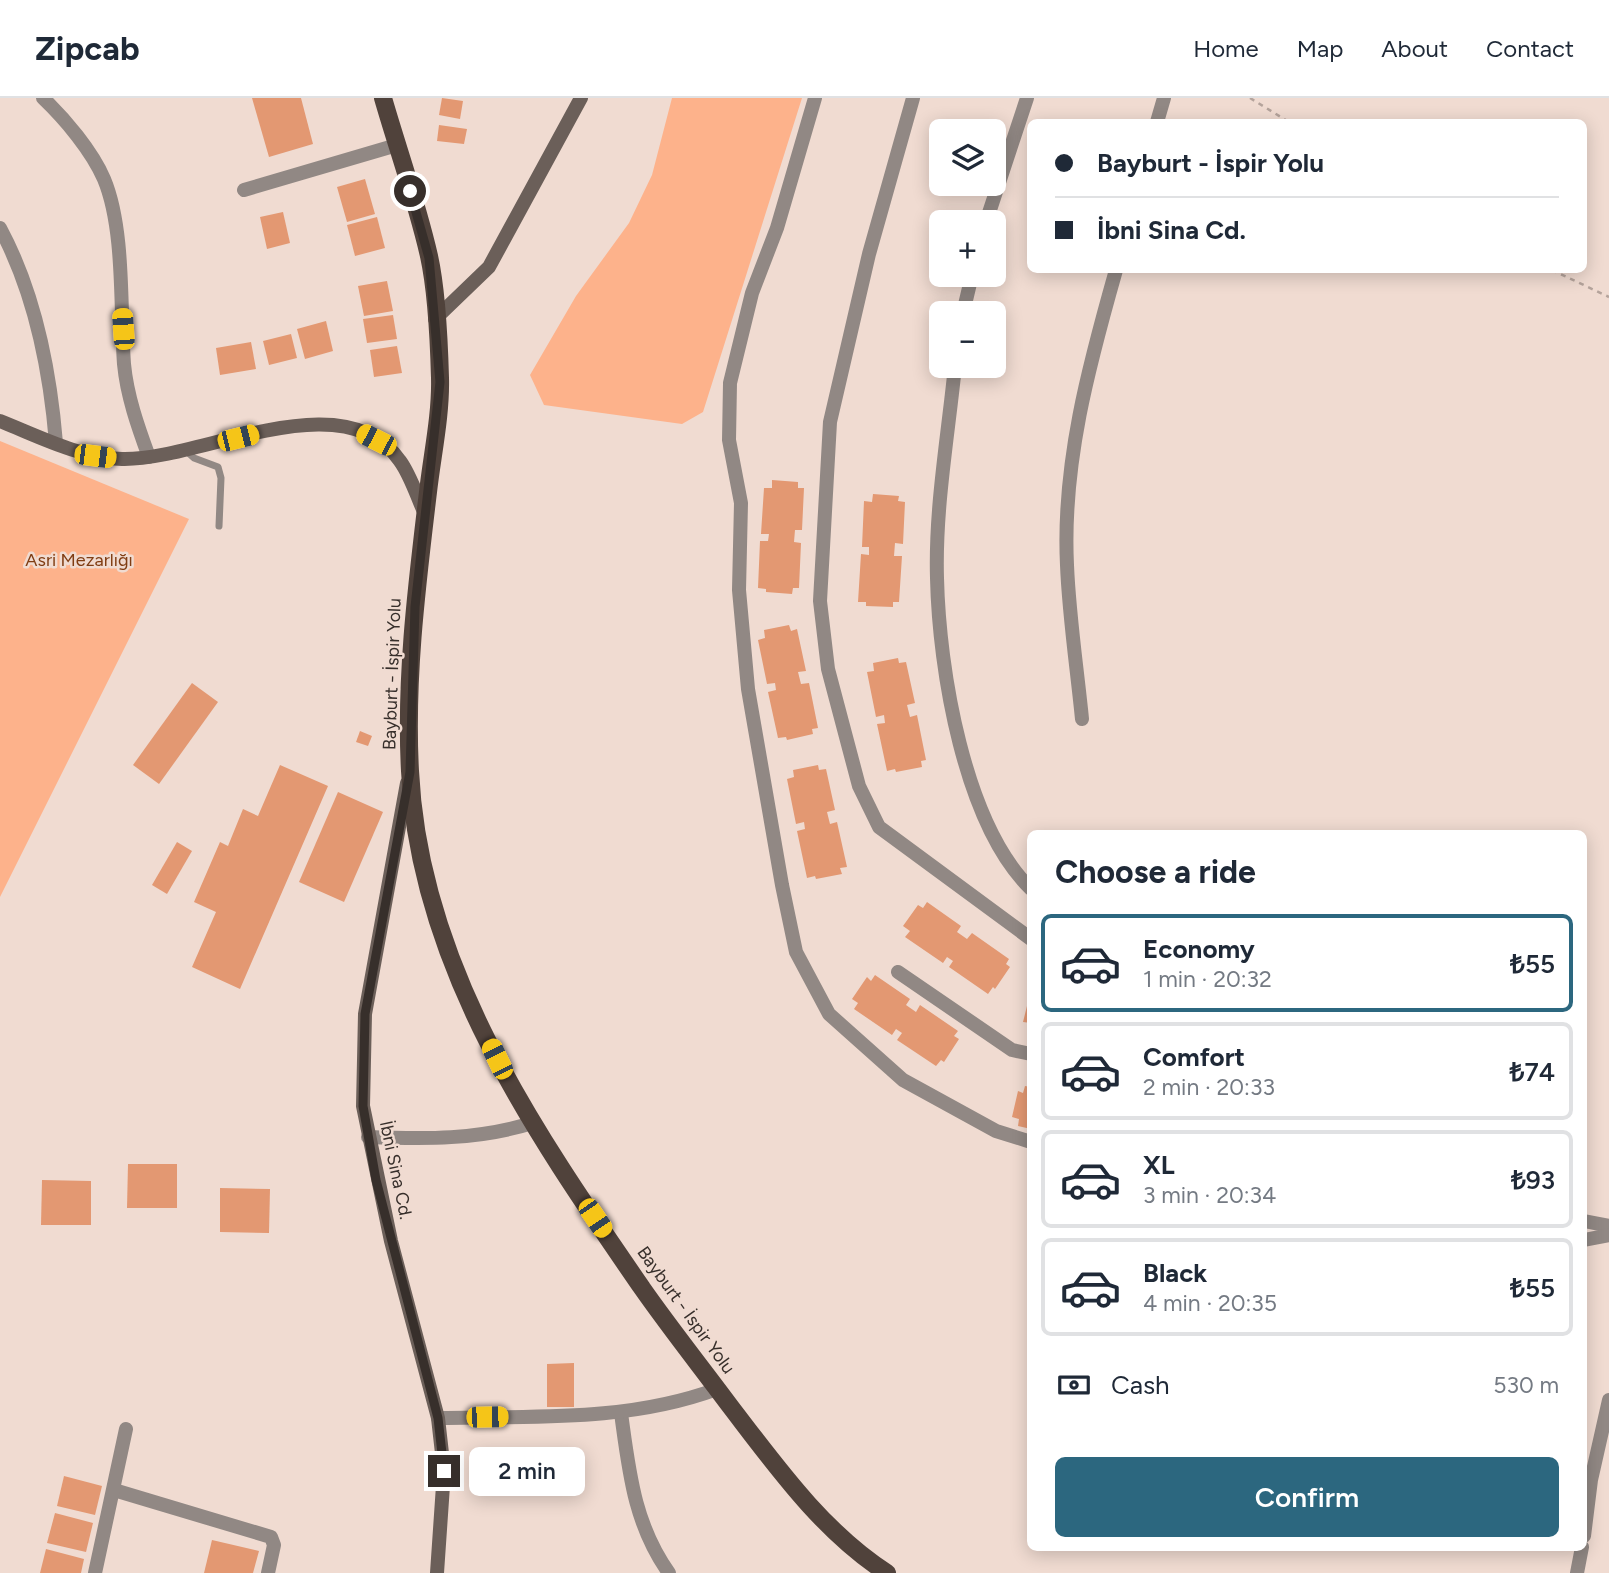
<!DOCTYPE html>
<meta charset="utf-8">
<style>
:root{--surface:#fff;--page:#f6f6f7;--text:#1f2937;--muted:#747a83;--line:#e0e1e3;--accent:#2c677f}
body{margin:0;font-family:Figtree,sans-serif;background:var(--page);color:var(--text);height:100vh;display:flex;flex-direction:column;font-size:26px;white-space:nowrap}
*{box-sizing:border-box;margin:0}
p{font-size:23px;color:var(--muted)}
.icon{flex:none;width:38px;height:38px;fill:none;stroke:currentColor;stroke-width:2;stroke-linecap:round;stroke-linejoin:round}
.map{position:relative;flex:1;overflow:hidden}
.panel{position:absolute;left:1027px;top:732px;width:560px;height:721px;display:flex;flex-direction:column;background:var(--surface);border-radius:10px;box-shadow:0 4px 18px #0003}
.panel>*{flex:none}
.guide{position:absolute;left:1027px;top:21px;width:560px;height:154px;border-radius:10px;box-shadow:0 4px 18px #0003;display:grid;align-content:center;height:154px;padding:0 28px;background:var(--surface)}
.buttons{position:absolute;left:929px;top:21px;display:grid;gap:14px}
.buttons a{display:grid;place-items:center;width:77px;height:77px;border-radius:10px;background:var(--surface);box-shadow:0 4px 18px #0003;font-size:35px}
.end{position:absolute;width:32px;height:32px;margin:-16px;border:9px solid #372f2b;background:#fff;box-shadow:0 0 0 4px #fff}
.from{border-radius:50%}
.bubble{position:absolute;height:49px;border-radius:10px;background:var(--surface);box-shadow:0 4px 18px #0003;font-size:23px;font-weight:600;line-height:49px;text-align:center}
.car{position:absolute;width:21px;height:42px;margin:-21px -10px;border-radius:9px;box-shadow:0 0 5px 2px #0007;background:linear-gradient(#f5c518 24%,#345 0 40%,#f5c518 0 76%,#345 0 86%,#f5c518 0)}
.guide b{display:flex;align-items:center;gap:24px;height:66px;font-size:26px}
.guide b+b{border-top:2px solid var(--line)}
.guide i{width:18px;height:18px;background:var(--text)}
ul{padding:0;list-style:none}
li{display:flex;align-items:center;gap:21px;height:98px;margin:0 14px 10px;padding:0 14px;border:4px solid var(--line);border-radius:10px}
li div{flex:1}
li b{display:block;font-size:26px}
li em{font-style:normal;font-weight:600}
li.on{border-color:var(--accent)}
li>.icon{width:63px;height:63px;stroke-width:1.5}
h2{padding:0 28px;font-size:32px;line-height:84px}
.pay{display:flex;align-items:center;gap:18px;height:77px;padding:0 28px;font-size:26px}
.pay p{margin-inline-start:auto}
.cta{display:flex;gap:14px;margin-top:auto;padding:14px 28px}
.cta a{flex:1;height:80px;border-radius:10px;background:var(--accent);color:#fff;font-size:28px;font-weight:600;line-height:80px;text-align:center}
header{display:flex;align-items:center;gap:42px;box-sizing:border-box;height:98px;padding:0 35px;background:var(--surface);border-bottom:2px solid var(--line)}
header strong{font-size:33px}
nav{display:flex;gap:38px;margin-inline-start:auto;font-size:24px}
.map>svg:first-child{display:block}
</style>
<header>
<strong>Zipcab</strong>
<nav><a>Home</a><a>Map</a><a>About</a><a>Contact</a></nav>
</header>
<div class="map">
<svg width="1609" height="1475" viewBox="0 0 1609 1475">
<rect width="100%" height="100%" fill="#f0dbd1"/>
<g fill="#fdb28b">
<polygon points="672,0 802,0 703,314 682,326 544,307 530,277 576,198 629,125 652,77"/>
<polygon points="0,343 189,421 0,799"/>
</g>
<g fill="#e39872">
<polygon points="252,0 301,0 313,46 269,59"/>
<polygon points="442,0 463,3 460,21 439,17"/>
<polygon points="439,27 467,31 464,46 437,43"/>
<polygon points="365,81 375,116 347,124 337,89"/>
<polygon points="283,114 290,145 267,151 260,119"/>
<polygon points="377,119 385,150 355,158 347,127"/>
<polygon points="387,183 393,213 364,218 358,188"/>
<polygon points="393,217 397,241 367,245 363,221"/>
<polygon points="326,223 333,253 305,261 297,231"/>
<polygon points="291,236 297,260 269,267 263,243"/>
<polygon points="251,244 256,271 220,277 216,250"/>
<polygon points="397,248 402,275 374,279 370,252"/>
<polygon points="772,382 798,384 798,390 804,390 802,432 795,432 794,444 801,445 799,490 793,490 792,496 766,494 766,491 758,490 760,443 768,443 769,436 761,436 764,390 772,390"/>
<polygon points="873,396 899,398 898,403 905,404 903,446 895,445 894,458 902,458 899,504 893,504 893,509 866,508 866,504 858,504 861,456 869,457 869,449 862,449 864,403 872,404"/>
<polygon points="789,527 791,533 797,531 806,573 798,574 801,586 809,585 818,630 812,631 813,636 787,642 786,639 778,640 768,594 776,592 775,585 767,586 758,542 765,540 764,532"/>
<polygon points="898,560 899,565 906,564 915,605 907,607 910,619 917,617 926,662 921,663 922,669 896,674 895,671 887,673 877,626 885,625 884,617 876,619 867,574 874,573 873,565"/>
<polygon points="192,585 218,604 159,686 133,667"/>
<polygon points="360,633 372,638 368,648 356,644"/>
<polygon points="280,667 328,688 240,891 192,869 216,814 194,804 220,744 228,748 243,711 258,718"/>
<polygon points="818,667 819,672 826,671 835,712 827,714 830,726 837,724 847,769 840,770 842,776 816,781 815,778 807,780 797,733 805,731 804,724 796,726 787,681 794,679 793,672"/>
<polygon points="338,694 383,714 344,804 299,784"/>
<polygon points="177,744 192,753 167,796 152,787"/>
<polygon points="927,804 961,828 957,834 967,841 972,835 1009,861 1006,866 1010,869 995,891 993,889 988,896 949,869 953,863 947,859 943,865 905,839 910,833 903,828 918,807 923,810"/>
<polygon points="875,877 910,901 906,907 916,914 920,907 958,933 954,938 959,941 944,964 941,962 936,968 897,942 902,935 896,931 892,937 854,911 858,905 852,901 867,879 871,883"/>
<polygon points="1030,896 1031,896 1031,925 1023,924"/>
<polygon points="1025,988 1031,989 1031,1031 1018,1028 1019,1021 1012,1019 1018,993 1023,995"/>
<polygon points="128,1066 177,1066 177,1110 127,1110"/>
<polygon points="42,1082 91,1083 91,1127 41,1127"/>
<polygon points="220,1090 270,1091 269,1135 220,1134"/>
<polygon points="574,1265 574,1309 547,1309 547,1266"/>
<rect x="543" y="1350" width="30" height="40"/>
<polygon points="64,1378 102,1388 95,1417 57,1408"/>
<polygon points="55,1415 93,1425 86,1454 47,1445"/>
<polygon points="212,1442 259,1453 253,1475 204,1475"/>
<polygon points="46,1451 84,1461 81,1475 40,1475"/>
</g>
<g fill="none" stroke-linecap="round" stroke-linejoin="round">
<g stroke="#b4a39b" stroke-width="2.5" stroke-dasharray="5 5" stroke-linecap="butt">
<polyline points="1250,0 1289,24"/>
<polyline points="1552,172 1609,199"/>
</g>
<polyline stroke="#918884" stroke-width="7" points="184,351 194,360 218,369 221,380 219,428"/>
<g stroke="#918884" stroke-width="14">
<path d="M43,0C65,21 92,53 104,81C125,131 120,212 124,266C127,298 138,329 149,359"/>
<polyline points="815,0 777,130 752,195 730,285 729,342 741,405 739,492 748,591 782,787 796,854 829,916 903,982 996,1033 1031,1044"/>
<polyline points="913,0 869,156 830,324 820,503 828,571 859,688 879,729 1031,841"/>
<polyline points="1157,24 1164,0"/>
<polyline points="244,92 397,47"/>
<polyline points="986,124 1027,0"/>
<path d="M0,130C35,195 50,272 56,345"/>
<polyline points="963,215 972,177"/>
<path d="M955,268C948,338 935,410 937,480C939,571 964,726 1031,791"/>
<path d="M1082,621C1077,570 1069,518 1067,467C1062,366 1089,267 1116,172"/>
<polyline points="898,874 1012,952 1031,956"/>
<path d="M368,1039C425,1041 478,1042 532,1025"/>
<polyline points="1584,1123 1609,1128"/>
<polyline points="1584,1142 1609,1137"/>
<path d="M621,1315C629,1373 634,1426 669,1475"/>
<path d="M438,1320C533,1318 628,1324 717,1291"/>
<polyline points="114,1392 271,1439 274,1447 268,1475"/>
<polyline points="1584,1438 1591,1382 1609,1302"/>
<polyline points="95,1475 126,1331"/>
<polyline points="1577,1475 1582,1449"/>
</g>
<g stroke="#6b5f59" stroke-width="14">
<polyline points="435,221 489,169 581,0"/>
<path d="M0,323C38,338 80,360 122,361C199,363 344,281 400,363C411,378 417,399 425,416"/>
<polyline points="407,685 365,916 363,1008 391,1143 438,1320 444,1373 437,1475"/>
</g>
<path stroke="#50423b" stroke-width="18" d="M383,0C398,52 417,105 429,158C437,194 439,243 440,280C441,317 432,358 428,394C417,486 405,580 410,673C419,868 535,1035 642,1190C670,1230 701,1269 730,1308C776,1368 823,1434 887,1475"/>
</g>
<g fill="none" stroke-linecap="round" stroke-linejoin="round">
<polyline stroke="#372f2b" stroke-width="9" points="410,93 429,160 440,284 415,509 410,674 365,916 363,1008 376,1082 438,1320 444,1373"/>
</g>
<g text-anchor="middle" stroke-width="5" stroke-linejoin="round" paint-order="stroke">
<g font-size="18" fill="#803d13" stroke="#f0dbd1">
<text x="79" y="468">Asri Mezarlığı</text>
</g>
<g font-size="18" fill="#372f2b" stroke="#f0dbd1">
<text transform="translate(392 576) rotate(-88)" y="6">Bayburt - İspir Yolu</text>
<text transform="translate(396 1072) rotate(78)" y="6">İbni Sina Cd.</text>
<text transform="translate(686 1212) rotate(54)" y="6">Bayburt - İspir Yolu</text>
</g>
</g>
</svg>
<div class="buttons">
<a><svg class="icon" aria-label="layers" viewBox="0 0 24 24"><path d="M12 4l9 5-9 5-9-5zM3 14l9 5 9-5"/></svg></a>
<a>+</a>
<a>−</a>
</div>
<i class="end from" style="left:410px;top:93px"></i>
<i class="end" style="left:444px;top:1373px"></i>
<div class="bubble" style="left:469px;top:1349px;width:116px">2 min</div>
<i class="car" style="left:123px;top:231px;rotate:356deg"></i>
<i class="car" style="left:238px;top:340px;rotate:76deg"></i>
<i class="car" style="left:376px;top:342px;rotate:297deg"></i>
<i class="car" style="left:95px;top:358px;rotate:97deg"></i>
<i class="car" style="left:497px;top:961px;rotate:334deg"></i>
<i class="car" style="left:595px;top:1120px;rotate:146deg"></i>
<i class="car" style="left:487px;top:1319px;rotate:89deg"></i>
<div class="guide">
<b><i class="from"></i>Bayburt - İspir Yolu</b>
<b><i></i>İbni Sina Cd.</b>
</div>
<section class="panel">
<h2>Choose a ride</h2>
<ul>
<li class="on"><svg class="icon" aria-label="car" viewBox="0 0 24 24"><path d="M5 17H2v-5l4-1 3-4h7l3 4 3 1v5h-3M9 17h6M6 11h13"/><circle cx="7" cy="17" r="2"/><circle cx="17" cy="17" r="2"/></svg><div><b>Economy</b><p>1 min · 20:32</p></div><em>₺55</em></li>
<li><svg class="icon" aria-label="car" viewBox="0 0 24 24"><path d="M5 17H2v-5l4-1 3-4h7l3 4 3 1v5h-3M9 17h6M6 11h13"/><circle cx="7" cy="17" r="2"/><circle cx="17" cy="17" r="2"/></svg><div><b>Comfort</b><p>2 min · 20:33</p></div><em>₺74</em></li>
<li><svg class="icon" aria-label="car" viewBox="0 0 24 24"><path d="M5 17H2v-5l4-1 3-4h7l3 4 3 1v5h-3M9 17h6M6 11h13"/><circle cx="7" cy="17" r="2"/><circle cx="17" cy="17" r="2"/></svg><div><b>XL</b><p>3 min · 20:34</p></div><em>₺93</em></li>
<li><svg class="icon" aria-label="car" viewBox="0 0 24 24"><path d="M5 17H2v-5l4-1 3-4h7l3 4 3 1v5h-3M9 17h6M6 11h13"/><circle cx="7" cy="17" r="2"/><circle cx="17" cy="17" r="2"/></svg><div><b>Black</b><p>4 min · 20:35</p></div><em>₺55</em></li>
</ul>
<div class="pay"><svg class="icon" aria-label="cash" viewBox="0 0 24 24"><path d="M3 7h18v10H3z"/><circle cx="12" cy="12" r="2"/></svg>Cash<p>530 m</p></div>
<div class="cta"><a>Confirm</a></div>
</section>
</div>
